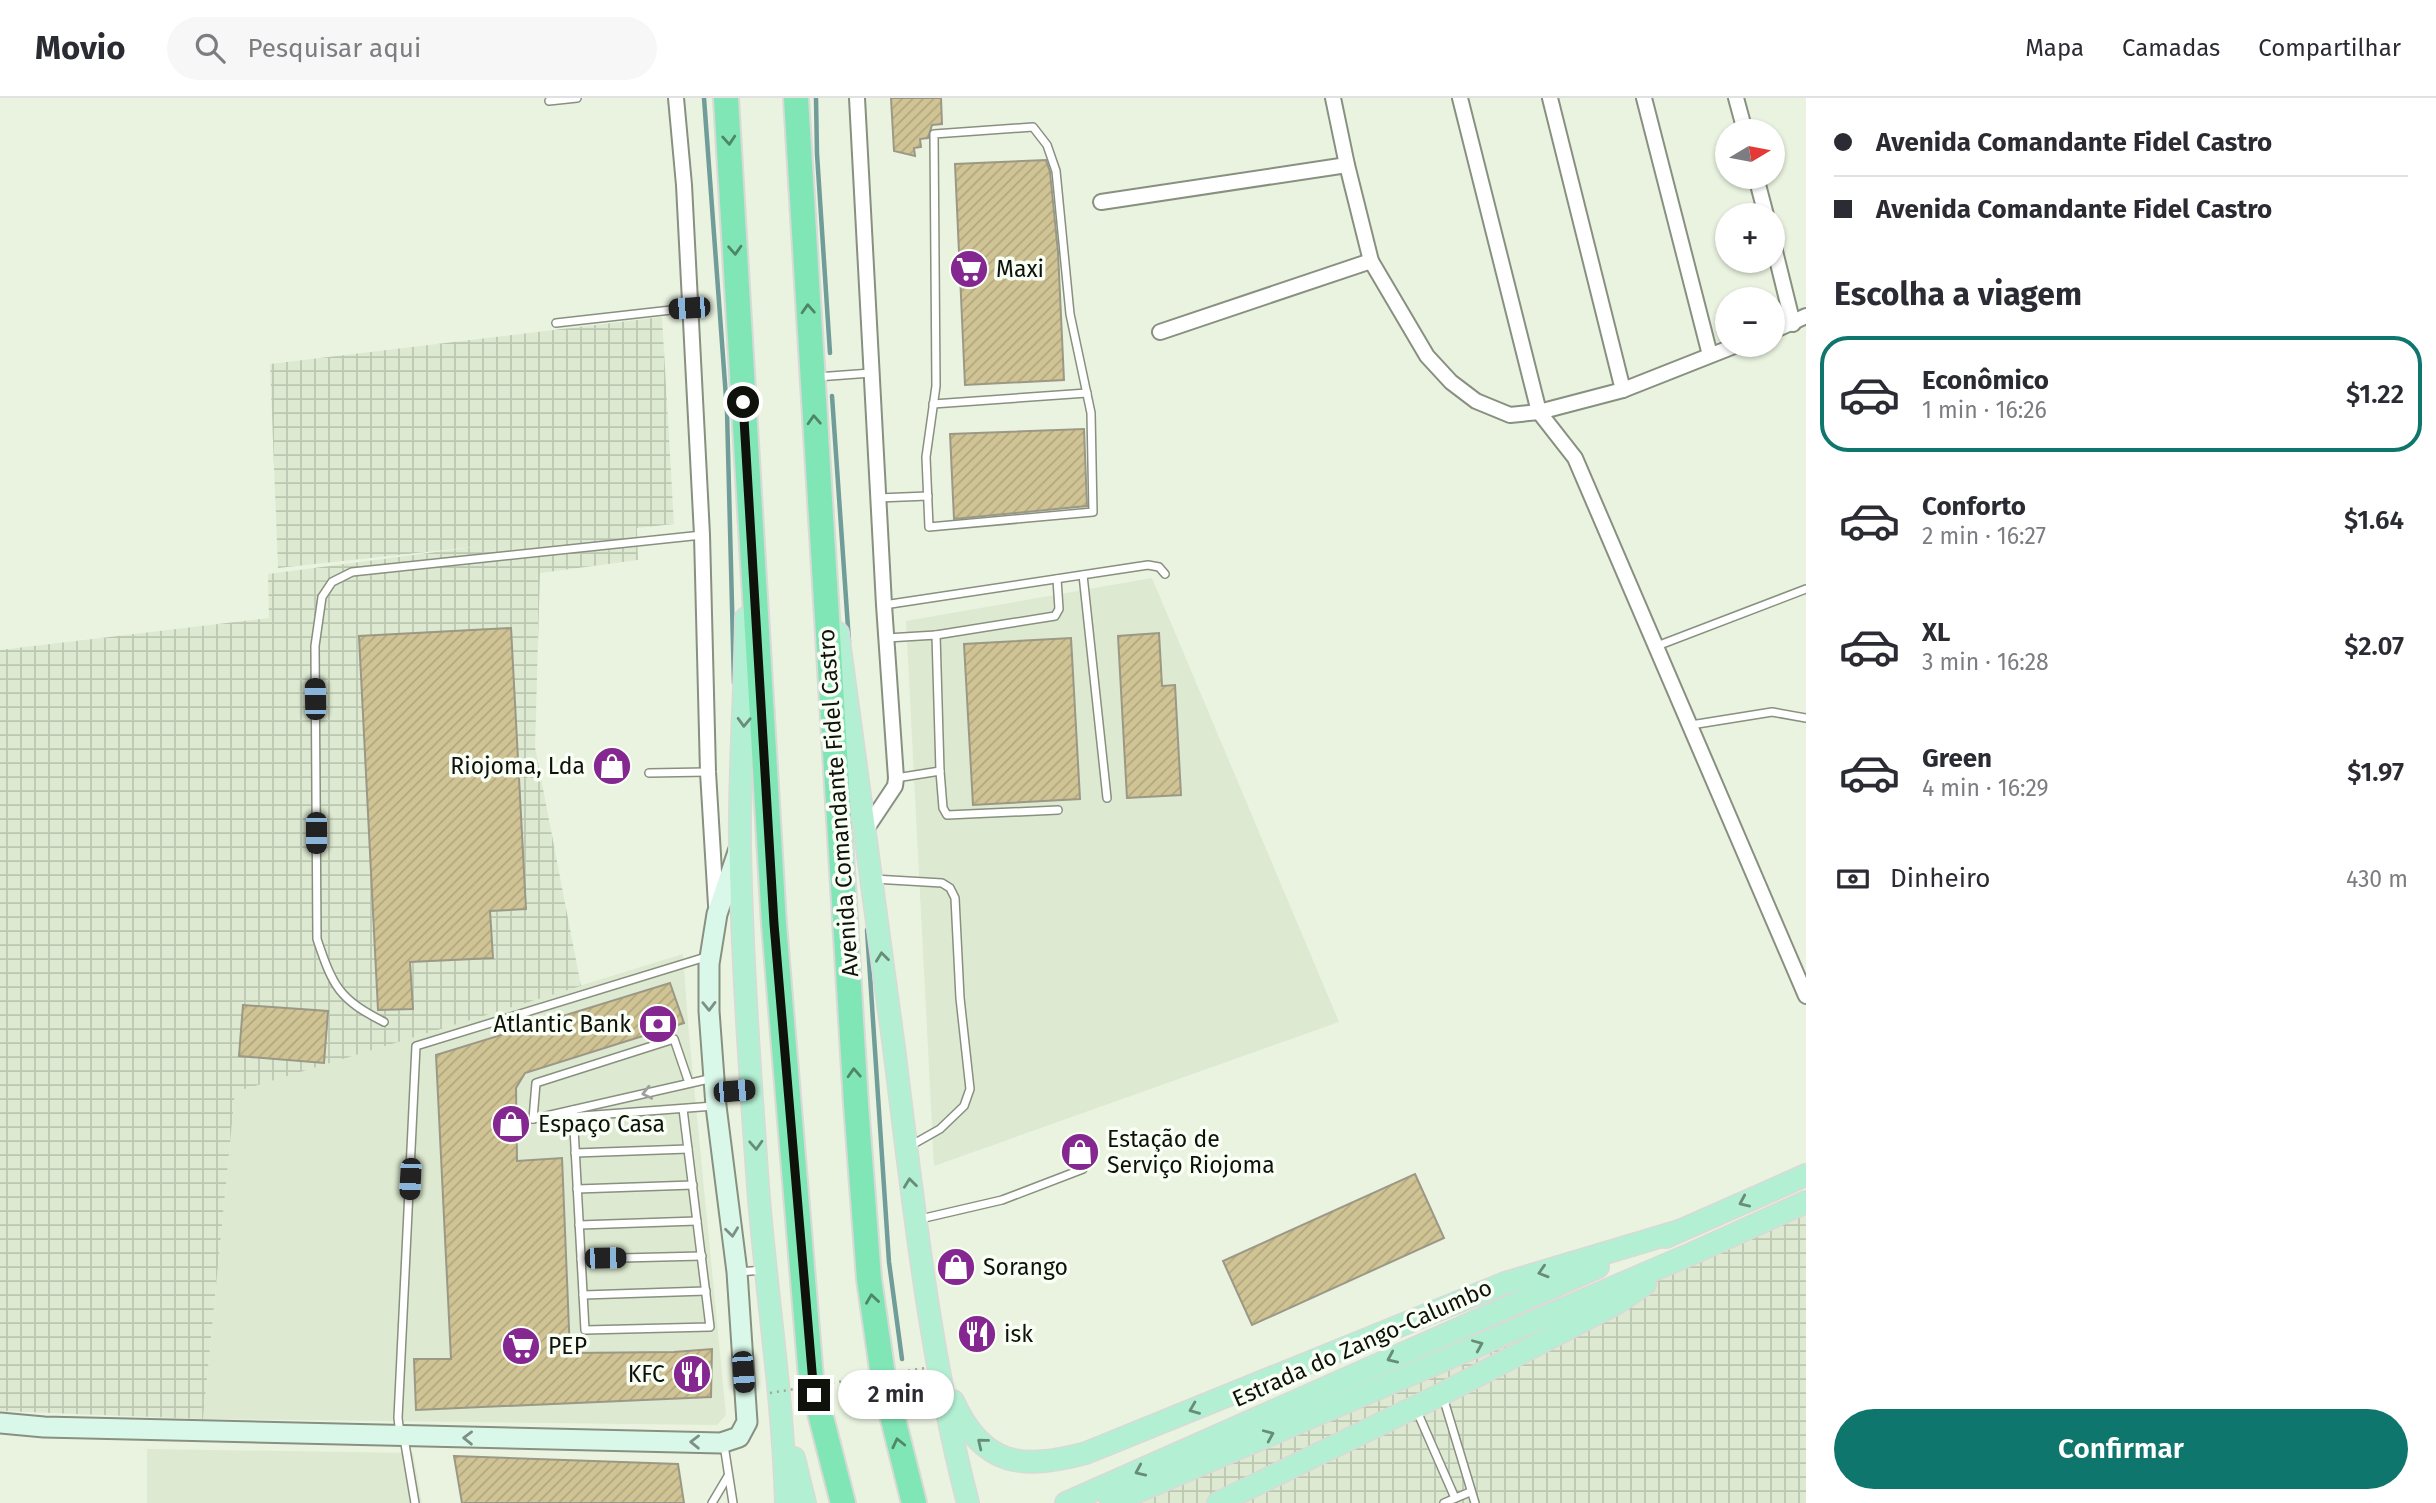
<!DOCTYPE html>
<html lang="pt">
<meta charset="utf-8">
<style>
:root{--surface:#fff;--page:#f7f7f7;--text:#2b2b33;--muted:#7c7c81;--line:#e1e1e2;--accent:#0f766e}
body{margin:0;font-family:"Fira Sans",sans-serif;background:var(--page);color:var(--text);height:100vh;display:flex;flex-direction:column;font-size:26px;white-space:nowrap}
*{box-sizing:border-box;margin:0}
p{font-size:23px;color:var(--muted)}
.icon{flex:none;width:38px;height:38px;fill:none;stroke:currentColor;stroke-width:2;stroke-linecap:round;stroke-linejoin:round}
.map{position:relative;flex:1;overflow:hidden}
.sheet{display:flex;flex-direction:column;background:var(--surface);width:630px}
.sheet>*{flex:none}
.hud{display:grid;align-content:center;height:154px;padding:0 28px;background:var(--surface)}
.needle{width:46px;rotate:80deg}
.controls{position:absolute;left:1715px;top:21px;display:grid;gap:14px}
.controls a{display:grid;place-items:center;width:70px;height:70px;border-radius:50%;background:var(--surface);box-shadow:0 2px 5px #0004;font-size:35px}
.end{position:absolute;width:32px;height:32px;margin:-16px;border:9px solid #0f110b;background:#fff;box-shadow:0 0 0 4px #fff}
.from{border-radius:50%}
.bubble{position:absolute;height:49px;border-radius:24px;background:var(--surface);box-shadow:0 2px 5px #0004;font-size:23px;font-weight:600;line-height:49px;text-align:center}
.car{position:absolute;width:21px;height:42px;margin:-21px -10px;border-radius:9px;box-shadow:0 0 5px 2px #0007;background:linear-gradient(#222 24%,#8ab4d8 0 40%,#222 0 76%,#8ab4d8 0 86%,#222 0)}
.hud b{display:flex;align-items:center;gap:24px;height:66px;font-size:26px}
.hud b+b{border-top:2px solid var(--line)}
.hud i{width:18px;height:18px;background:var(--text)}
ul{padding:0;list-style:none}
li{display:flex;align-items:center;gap:21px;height:116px;margin:0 14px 10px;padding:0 14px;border:4px solid transparent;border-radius:28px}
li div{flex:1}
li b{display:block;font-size:26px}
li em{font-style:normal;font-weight:600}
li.current{border-color:var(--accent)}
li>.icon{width:63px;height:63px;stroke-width:1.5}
h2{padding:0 28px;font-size:32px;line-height:84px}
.pay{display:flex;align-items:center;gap:18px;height:77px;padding:0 28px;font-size:26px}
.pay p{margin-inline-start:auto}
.primary-button{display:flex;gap:14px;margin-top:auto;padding:14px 28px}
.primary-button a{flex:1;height:80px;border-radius:42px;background:var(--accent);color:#fff;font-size:28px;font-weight:600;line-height:80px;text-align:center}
header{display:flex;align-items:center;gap:42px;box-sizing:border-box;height:98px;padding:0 35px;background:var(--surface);border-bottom:2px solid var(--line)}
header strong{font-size:33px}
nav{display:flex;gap:38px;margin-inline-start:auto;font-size:24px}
.search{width:490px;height:63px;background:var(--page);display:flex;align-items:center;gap:18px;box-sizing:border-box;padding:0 24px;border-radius:38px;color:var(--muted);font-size:26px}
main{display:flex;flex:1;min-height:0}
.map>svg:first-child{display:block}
</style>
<header>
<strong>Movio</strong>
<div class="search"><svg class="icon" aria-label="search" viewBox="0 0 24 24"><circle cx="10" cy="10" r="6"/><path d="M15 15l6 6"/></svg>Pesquisar aqui</div>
<nav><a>Mapa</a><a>Camadas</a><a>Compartilhar</a></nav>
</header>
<main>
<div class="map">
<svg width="1806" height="1405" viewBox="0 0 1806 1405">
<defs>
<pattern id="industrial-grid" width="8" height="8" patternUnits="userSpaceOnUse" patternTransform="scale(1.75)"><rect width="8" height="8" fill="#dde9d0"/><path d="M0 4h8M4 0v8" fill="none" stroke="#bcc7b1"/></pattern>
<pattern id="building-hatch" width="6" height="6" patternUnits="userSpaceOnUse" patternTransform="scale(1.75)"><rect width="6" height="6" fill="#d0c495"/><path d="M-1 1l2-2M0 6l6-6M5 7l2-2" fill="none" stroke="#b1a77f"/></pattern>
</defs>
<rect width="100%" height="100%" fill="#eaf3e0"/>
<g fill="#dde9d0">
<polygon points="1152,480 1339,924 934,1068 906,523"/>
<polygon points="683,856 688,926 726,1317 717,1327 203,1321 235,994"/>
<polygon points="147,1351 413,1355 422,1405 147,1405"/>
</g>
<g fill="url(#industrial-grid)">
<polygon points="662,219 674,426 637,430 638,462 540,475 535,649 581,888 235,994 203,1321 0,1313 0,552 269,520 268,476 482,448 278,470 270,266"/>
<polygon points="1806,1098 1806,1405 1131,1405"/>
</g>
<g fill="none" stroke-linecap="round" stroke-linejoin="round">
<g stroke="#709c99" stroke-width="4.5">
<polyline points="704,0 727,313 734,585"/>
<polyline points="816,0 817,56 830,255"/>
<polyline points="832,298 849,544"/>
<polyline points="867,832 889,1164 902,1261"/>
</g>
</g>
<g fill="url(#building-hatch)" stroke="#9c9886" stroke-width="2">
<polygon points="891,0 941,0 942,26 932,27 928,40 920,41 921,49 914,50 915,58 894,53"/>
<polygon points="1046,62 1050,74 1058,154 1064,282 965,287 955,66"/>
<polygon points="1084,331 1087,408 954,421 950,336"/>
<polygon points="511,530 526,811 490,813 493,860 410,864 413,911 378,912 359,538"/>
<polygon points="1159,535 1162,588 1175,587 1181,697 1127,700 1118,538"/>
<polygon points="1071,540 1080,701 973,707 964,546"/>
<polygon points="670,885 684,925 525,975 516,990 517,1063 562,1060 570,1255 674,1254 712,1251 711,1299 416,1312 414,1261 451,1261 436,957"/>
<polygon points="243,907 328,913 324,965 239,958"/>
<polygon points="1415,1076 1444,1140 1252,1227 1223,1163"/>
<polygon points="454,1358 678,1366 684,1405 462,1405"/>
</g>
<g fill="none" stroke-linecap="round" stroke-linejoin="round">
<g stroke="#889080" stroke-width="10">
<g id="lane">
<polyline points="549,3 577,0"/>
<polygon points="1033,29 1047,47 1056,73 1070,216 1091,315 1093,414 929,429 926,359 936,288 934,36"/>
<polyline points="556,225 689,210"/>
<polyline points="817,279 871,275"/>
<polyline points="933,306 1087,295"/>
<polyline points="878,400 928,398"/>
<polyline points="1083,477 1107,700"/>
<polyline points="884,507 1148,467 1159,469 1165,476"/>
<polyline points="936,537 1055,518 1059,511 1057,481"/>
<polyline points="887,540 936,537 940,673"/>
<polyline points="1657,548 1806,491"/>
<polyline points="1691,627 1772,614 1806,620"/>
<polyline points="649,675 707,674"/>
<polyline points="896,680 940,673 943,710 947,717 1058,712"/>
<polyline points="874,781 942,785 950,790 955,800 960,900 970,991 964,1008 940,1031 910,1048"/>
<path d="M384,924C339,901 333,889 317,841L315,548L322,499L332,484L352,474L702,437"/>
<polyline points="715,995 749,992"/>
<polyline points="573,1012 585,1232 710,1229 683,1011"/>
<polyline points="555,1020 714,1008"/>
<polyline points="533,1021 536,985 674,941 689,985"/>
<polyline points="533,1021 713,980"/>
<polyline points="575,1055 688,1051"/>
<polyline points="577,1091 693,1087"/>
<polyline points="916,1122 1002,1102 1083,1071"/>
<polyline points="579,1127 697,1123"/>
<polyline points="581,1161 702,1158"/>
<polyline points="738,1174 764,1172"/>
<polyline points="583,1197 706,1193"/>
<polyline points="1443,1299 1475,1405"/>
<polyline points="1416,1311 1455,1400"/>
<polyline points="400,1336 398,1320 416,948 709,858"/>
<polyline points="404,1340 415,1405"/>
<polyline points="724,1347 733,1405"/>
<polyline points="712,1405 728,1378"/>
<polyline points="1444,1405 1470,1394"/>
</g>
</g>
<g stroke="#889080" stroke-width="18">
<g id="street">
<polyline points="676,0 684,87 702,437 708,674 716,807"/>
<polyline points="857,0 884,507 896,680 895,688 865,733"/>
<polyline points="1333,0 1347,67 1371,163 1427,258 1451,284 1476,303 1510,317 1539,314 1623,292 1737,247"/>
<polyline points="1460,0 1539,314 1575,360 1806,898"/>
<polyline points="1550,0 1623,292"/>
<polyline points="1644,0 1710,257"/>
<polyline points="1736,0 1745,33"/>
<polyline points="1756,79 1766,117"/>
<polyline points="1101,104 1347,67"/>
<polyline points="1773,145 1793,226"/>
<polyline points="1773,233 1806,218"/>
<polyline points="1160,234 1371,163"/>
</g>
</g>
<g stroke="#889080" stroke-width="23">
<polyline id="secondary" points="0,1325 44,1329 721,1345 739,1339 747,1324 737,1174 716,1008 709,913 709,866 717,816 739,751"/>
</g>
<g stroke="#d9d9d8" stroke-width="24">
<g id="primary">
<path d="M746,520C745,596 739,672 740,748C742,861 750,975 758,1088C766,1194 783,1299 786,1405"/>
<path d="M838,535C856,674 876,812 894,950C913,1102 929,1256 968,1405"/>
<polyline points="1666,1139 1806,1077"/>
<path d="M953,1303C983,1369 1022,1372 1086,1355L1505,1185L1679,1133"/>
<polyline points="794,1360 805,1405"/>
<polyline points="1066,1405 1598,1169"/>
<polyline points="1111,1405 1691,1156 1806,1104"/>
<polyline points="1218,1405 1442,1296 1617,1205 1645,1186"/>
</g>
</g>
<g stroke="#d9d9d8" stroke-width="28">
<g id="highway">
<polyline points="726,0 774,826 811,1280 843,1405"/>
<polyline points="796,0 856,1006 869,1181 884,1285 914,1405"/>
</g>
</g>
<use href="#lane" stroke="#fff" stroke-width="7"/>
<use href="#street" stroke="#fff" stroke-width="14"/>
<use href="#secondary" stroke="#d9f8e9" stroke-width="19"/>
<use href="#primary" stroke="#b3f0d3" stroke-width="21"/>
<use href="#highway" stroke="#81e6b5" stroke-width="24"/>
<polyline stroke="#a1a899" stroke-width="2.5" stroke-dasharray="2 5" stroke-linecap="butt" points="770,1295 925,1270"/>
</g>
<defs><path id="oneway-chevron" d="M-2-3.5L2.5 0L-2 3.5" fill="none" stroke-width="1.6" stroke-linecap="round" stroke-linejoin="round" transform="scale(1.75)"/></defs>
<g stroke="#4e8668">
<use href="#oneway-chevron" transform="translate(729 42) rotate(86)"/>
<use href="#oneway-chevron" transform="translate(735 152) rotate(87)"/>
<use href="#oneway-chevron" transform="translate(808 211) rotate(-93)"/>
<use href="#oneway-chevron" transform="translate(814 322) rotate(-93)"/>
<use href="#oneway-chevron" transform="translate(854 975) rotate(-93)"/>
<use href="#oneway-chevron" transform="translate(872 1201) rotate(-98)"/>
<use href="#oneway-chevron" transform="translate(898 1345) rotate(-103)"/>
</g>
<g stroke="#698c79">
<use href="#oneway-chevron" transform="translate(744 624) rotate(92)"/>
<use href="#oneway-chevron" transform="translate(882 859) rotate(-97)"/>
<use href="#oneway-chevron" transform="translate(756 1047) rotate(87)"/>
<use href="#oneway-chevron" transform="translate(910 1085) rotate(-97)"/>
<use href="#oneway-chevron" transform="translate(1744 1104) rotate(156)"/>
<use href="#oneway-chevron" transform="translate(1543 1174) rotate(163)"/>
<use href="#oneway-chevron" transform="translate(1478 1247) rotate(-23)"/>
<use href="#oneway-chevron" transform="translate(1392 1260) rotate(156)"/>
<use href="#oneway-chevron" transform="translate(1194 1311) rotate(158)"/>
<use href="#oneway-chevron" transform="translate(1269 1337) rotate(-23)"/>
<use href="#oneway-chevron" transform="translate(982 1345) rotate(-141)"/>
<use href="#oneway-chevron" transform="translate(1140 1373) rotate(156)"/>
</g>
<g stroke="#7e9085">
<use href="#oneway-chevron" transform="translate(709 908) rotate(89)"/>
<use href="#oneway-chevron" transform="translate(732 1134) rotate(83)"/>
<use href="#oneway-chevron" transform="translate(468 1340) rotate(-179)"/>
<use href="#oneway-chevron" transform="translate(695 1344) rotate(-179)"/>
</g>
<use stroke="#9fa09d" href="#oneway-chevron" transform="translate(647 995) rotate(167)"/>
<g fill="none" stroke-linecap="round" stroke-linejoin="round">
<polyline stroke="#0f110b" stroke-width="9" points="743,304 774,826 814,1297"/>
</g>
<defs>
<g id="supermarket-disc" transform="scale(2.0125)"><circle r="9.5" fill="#852791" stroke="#f9fff4"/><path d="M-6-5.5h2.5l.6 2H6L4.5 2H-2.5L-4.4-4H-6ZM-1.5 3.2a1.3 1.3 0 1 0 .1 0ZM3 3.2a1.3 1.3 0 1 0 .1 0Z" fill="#fff"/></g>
<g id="shop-disc" transform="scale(2.0125)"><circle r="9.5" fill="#852791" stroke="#f9fff4"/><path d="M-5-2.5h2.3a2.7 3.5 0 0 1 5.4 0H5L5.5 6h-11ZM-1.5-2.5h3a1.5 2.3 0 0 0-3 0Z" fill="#fff"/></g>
<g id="bank-disc" transform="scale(2.0125)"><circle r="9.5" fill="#852791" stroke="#f9fff4"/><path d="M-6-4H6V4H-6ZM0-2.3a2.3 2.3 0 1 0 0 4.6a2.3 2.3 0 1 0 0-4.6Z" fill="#fff"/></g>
<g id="restaurant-disc" transform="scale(2.0125)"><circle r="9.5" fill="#852791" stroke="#f9fff4"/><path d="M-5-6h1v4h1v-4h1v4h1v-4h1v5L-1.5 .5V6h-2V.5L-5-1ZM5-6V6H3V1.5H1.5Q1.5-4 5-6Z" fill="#fff"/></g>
</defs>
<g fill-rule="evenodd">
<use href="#supermarket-disc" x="969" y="171"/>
<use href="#shop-disc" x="612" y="668"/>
<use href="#bank-disc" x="658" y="926"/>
<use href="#shop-disc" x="511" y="1026"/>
<use href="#shop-disc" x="1080" y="1054"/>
<use href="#shop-disc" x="956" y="1169"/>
<use href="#restaurant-disc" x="977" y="1236"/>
<use href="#supermarket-disc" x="521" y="1248"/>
<use href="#restaurant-disc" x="692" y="1276"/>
</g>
<g text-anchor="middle" stroke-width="7" stroke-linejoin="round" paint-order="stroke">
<g font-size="23" fill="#0f110b" stroke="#f9fff4" text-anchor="start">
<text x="996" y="179">Maxi</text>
<text x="585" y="676" text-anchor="end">Riojoma, Lda</text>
<text x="631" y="934" text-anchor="end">Atlantic Bank</text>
<text x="538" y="1034">Espaço Casa</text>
<text x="1107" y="1049">Estação de<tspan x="1107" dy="26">Serviço Riojoma</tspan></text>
<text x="983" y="1177">Sorango</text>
<text x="1004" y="1244">isk</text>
<text x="548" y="1256">PEP</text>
<text x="665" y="1284" text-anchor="end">KFC</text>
</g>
<g font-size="23" fill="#0f110b" stroke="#f9fff4">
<text transform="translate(838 705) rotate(-94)" y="8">Avenida Comandante Fidel Castro</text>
<text transform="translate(1362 1245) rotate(-24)" y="8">Estrada do Zango-Calumbo</text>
</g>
</g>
</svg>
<div class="controls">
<a><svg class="needle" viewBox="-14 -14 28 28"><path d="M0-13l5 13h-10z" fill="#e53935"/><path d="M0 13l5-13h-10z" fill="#7c7c81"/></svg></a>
<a>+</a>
<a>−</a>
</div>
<i class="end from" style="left:743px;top:304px"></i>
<i class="end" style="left:814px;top:1297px"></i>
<div class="bubble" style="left:838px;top:1272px;width:116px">2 min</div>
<i class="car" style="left:689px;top:210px;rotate:266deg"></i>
<i class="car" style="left:315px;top:601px;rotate:359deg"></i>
<i class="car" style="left:316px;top:735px;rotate:180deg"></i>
<i class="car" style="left:734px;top:993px;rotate:85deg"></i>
<i class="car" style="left:410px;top:1081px;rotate:183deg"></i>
<i class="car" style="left:605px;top:1160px;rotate:89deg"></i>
<i class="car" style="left:743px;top:1274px;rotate:176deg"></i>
</div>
<section class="sheet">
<div class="hud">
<b><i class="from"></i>Avenida Comandante Fidel Castro</b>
<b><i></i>Avenida Comandante Fidel Castro</b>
</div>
<h2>Escolha a viagem</h2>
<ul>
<li class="current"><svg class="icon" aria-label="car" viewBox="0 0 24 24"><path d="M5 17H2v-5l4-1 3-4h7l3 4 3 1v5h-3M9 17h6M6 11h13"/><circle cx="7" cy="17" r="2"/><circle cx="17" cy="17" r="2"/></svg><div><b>Econômico</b><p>1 min · 16:26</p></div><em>$1.22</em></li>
<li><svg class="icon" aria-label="car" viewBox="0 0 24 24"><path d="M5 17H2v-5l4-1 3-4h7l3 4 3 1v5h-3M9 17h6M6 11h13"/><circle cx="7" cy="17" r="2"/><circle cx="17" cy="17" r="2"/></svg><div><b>Conforto</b><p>2 min · 16:27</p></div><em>$1.64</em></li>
<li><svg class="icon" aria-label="car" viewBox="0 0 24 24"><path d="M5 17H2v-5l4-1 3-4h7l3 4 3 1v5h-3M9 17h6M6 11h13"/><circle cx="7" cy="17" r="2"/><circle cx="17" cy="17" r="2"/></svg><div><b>XL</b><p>3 min · 16:28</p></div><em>$2.07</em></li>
<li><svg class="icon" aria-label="car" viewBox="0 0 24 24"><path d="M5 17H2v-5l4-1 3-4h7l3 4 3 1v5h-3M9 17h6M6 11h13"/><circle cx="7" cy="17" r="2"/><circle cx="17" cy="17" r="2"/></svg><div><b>Green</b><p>4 min · 16:29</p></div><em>$1.97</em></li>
</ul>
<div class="pay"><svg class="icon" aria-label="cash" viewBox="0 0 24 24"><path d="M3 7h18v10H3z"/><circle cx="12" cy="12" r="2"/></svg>Dinheiro<p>430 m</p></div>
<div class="primary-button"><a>Confirmar</a></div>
</section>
</main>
